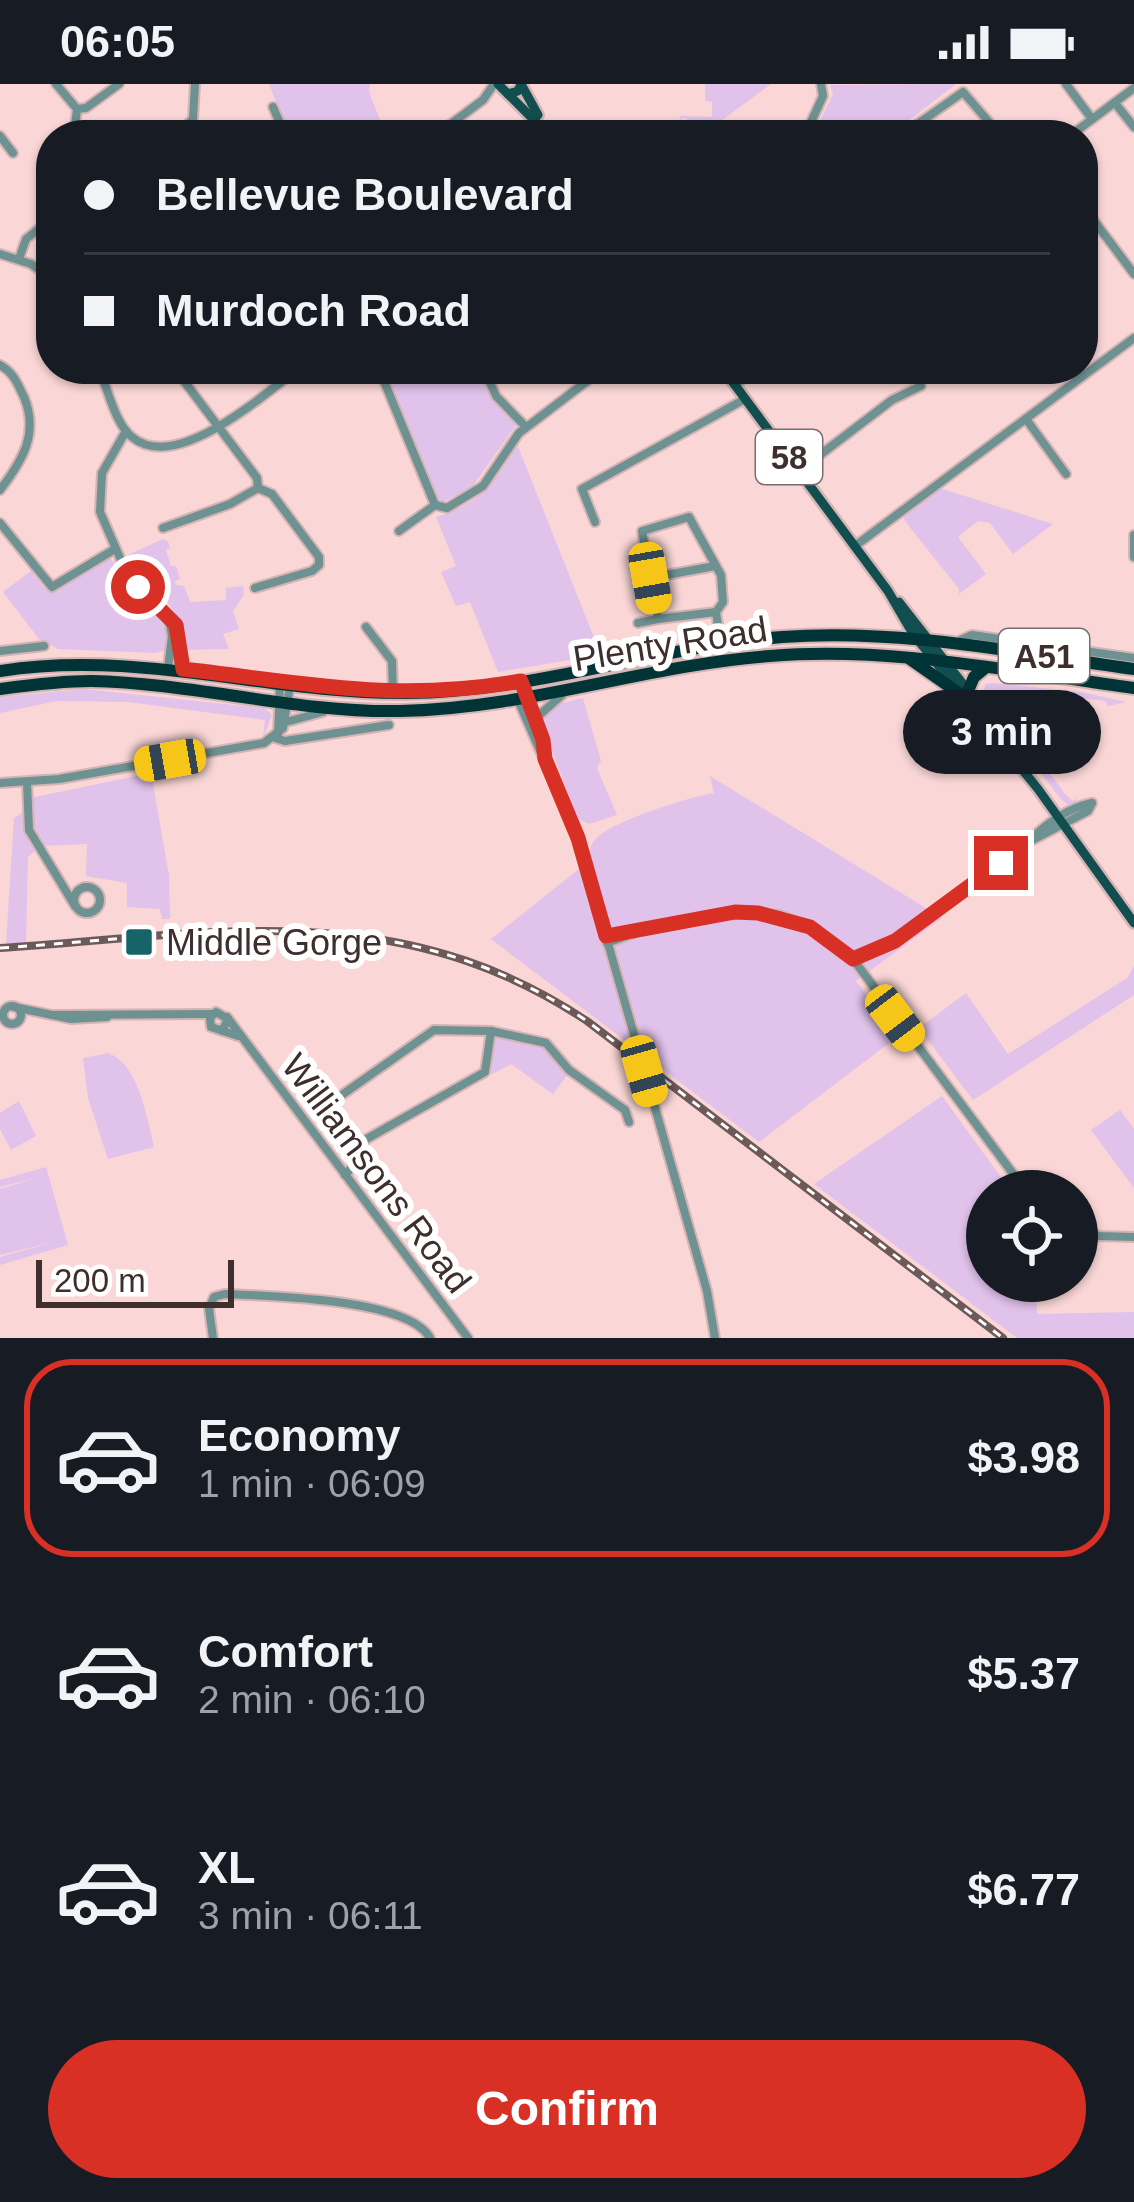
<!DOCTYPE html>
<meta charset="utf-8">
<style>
:root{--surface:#171b24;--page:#20242c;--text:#f1f3f6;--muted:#9ea1a6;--line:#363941;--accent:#d93025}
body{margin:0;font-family:Arial,sans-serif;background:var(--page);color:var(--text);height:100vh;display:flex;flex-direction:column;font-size:45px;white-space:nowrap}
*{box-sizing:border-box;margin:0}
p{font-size:39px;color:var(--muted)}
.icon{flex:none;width:66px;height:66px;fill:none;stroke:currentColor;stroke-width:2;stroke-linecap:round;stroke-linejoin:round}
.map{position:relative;height:1254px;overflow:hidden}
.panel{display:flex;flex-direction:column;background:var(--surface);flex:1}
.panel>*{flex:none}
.hud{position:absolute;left:36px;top:36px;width:1062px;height:264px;border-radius:48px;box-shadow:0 3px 9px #0004;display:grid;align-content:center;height:264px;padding:0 48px;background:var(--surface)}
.buttons{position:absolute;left:966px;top:1086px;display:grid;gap:24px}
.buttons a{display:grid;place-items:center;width:132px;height:132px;border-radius:50%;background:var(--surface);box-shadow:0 3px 9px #0004;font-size:60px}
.scale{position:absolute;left:36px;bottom:30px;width:198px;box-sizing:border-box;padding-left:12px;border:6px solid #3f2e2e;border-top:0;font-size:33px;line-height:42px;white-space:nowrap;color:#3f2e2e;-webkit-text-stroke:9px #fff;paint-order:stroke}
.end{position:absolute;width:54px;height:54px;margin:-27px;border:15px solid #d93025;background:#fff;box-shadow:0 0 0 6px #fff}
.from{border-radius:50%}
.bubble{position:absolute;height:84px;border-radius:42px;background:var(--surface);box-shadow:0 3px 9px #0004;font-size:39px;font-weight:700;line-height:84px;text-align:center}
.car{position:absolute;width:36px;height:72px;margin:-36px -18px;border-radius:15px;box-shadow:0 0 9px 3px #0007;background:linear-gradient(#f5c518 24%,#345 0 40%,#f5c518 0 76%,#345 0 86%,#f5c518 0)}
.hud b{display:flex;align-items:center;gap:42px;height:114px;font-size:45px}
.hud b+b{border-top:3px solid var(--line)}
.hud i{width:30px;height:30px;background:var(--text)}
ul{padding:21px 0 0;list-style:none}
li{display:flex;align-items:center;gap:36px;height:198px;margin:0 24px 18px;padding:0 24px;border:6px solid transparent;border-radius:48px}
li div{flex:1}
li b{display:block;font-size:45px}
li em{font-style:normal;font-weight:700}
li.selected{border-color:var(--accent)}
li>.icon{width:108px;height:108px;stroke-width:1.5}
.action{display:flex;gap:24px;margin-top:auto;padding:24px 48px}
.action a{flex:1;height:138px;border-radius:72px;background:var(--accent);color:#fff;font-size:48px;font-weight:700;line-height:138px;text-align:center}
.status{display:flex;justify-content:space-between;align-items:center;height:84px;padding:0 60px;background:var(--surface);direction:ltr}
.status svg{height:33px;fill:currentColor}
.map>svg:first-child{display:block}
</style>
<div class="status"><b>06:05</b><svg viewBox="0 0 49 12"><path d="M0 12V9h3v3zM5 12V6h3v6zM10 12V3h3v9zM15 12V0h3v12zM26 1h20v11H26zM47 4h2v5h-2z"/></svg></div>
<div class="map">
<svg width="1134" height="1254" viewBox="0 0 1134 1254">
<rect width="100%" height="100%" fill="#fad6d6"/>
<g fill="#e1c2eb">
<polygon points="269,0 370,0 369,8 386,51 289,51"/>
<polygon points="705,0 771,0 710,45 682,33 679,40 680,32 712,33 712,18 705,17"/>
<polygon points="956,0 890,51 813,51 833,10 830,1"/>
<polygon points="383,285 481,285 490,308 517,340 472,403 443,418 433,410"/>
<path d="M517,360L601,571L498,588L470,518L456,522L441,488L456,482L436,433C479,420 496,399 517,360Z"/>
<polygon points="941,402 943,405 1053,440 1013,470 990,439 978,437 958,453 986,490 959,510 959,505 904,436 905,430"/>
<path d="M163,455L168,457L170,464L166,466L171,482H176L180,495L175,497L176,501L184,502L190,518L226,516V504L243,502L244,511L233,527L239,545L223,550L229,565L184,566C185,518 149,509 128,471Z"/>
<polygon points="109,473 164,535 169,548 167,566 156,569 58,565 39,555 3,508 31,487 46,506 57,507 99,475"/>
<polygon points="993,599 1081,608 1126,618 1108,622 1105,617 1034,608 1033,612 1014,607 1006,614 1006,630 1018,639 1015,643 1066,711 1073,717 1077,714 1075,718 1068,721 1060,714 984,614 985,600"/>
<polygon points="84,605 264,624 272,631 263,654 265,636 128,618 57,617 0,629 0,613"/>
<polygon points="583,614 601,677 597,684 617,731 589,740 578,735 540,635 557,620"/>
<polygon points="151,689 169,791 170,835 162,835 160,825 127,823 127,799 86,792 87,760 42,762 31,743 30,714"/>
<path d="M710,692L942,834L856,897L897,953L759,1058L491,855L590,776C590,768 589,764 594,757C607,738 690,713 714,709Z"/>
<polygon points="22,729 25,747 35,767 28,773 26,860 6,860 14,734"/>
<polygon points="1134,882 1134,911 973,1016 919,944 966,909 1008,970 1127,894"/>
<polygon points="495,951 544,963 568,990 553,1010 511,980 491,991"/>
<path d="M108,969C139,980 147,1034 154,1063L108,1075L88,1014L83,974Z"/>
<polygon points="942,1012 1011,1107 987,1107 987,1197 1035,1197 1037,1230 1134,1228 1134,1254 1017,1254 814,1100"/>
<polygon points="19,1017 36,1052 11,1066 0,1045 0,1029"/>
<polygon points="1120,1026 1134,1045 1134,1104 1091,1046"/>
<polygon points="46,1083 68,1161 0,1181 0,1173 54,1158 0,1171 0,1105 36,1094 0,1103 0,1096"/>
</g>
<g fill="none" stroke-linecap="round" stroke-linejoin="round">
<g stroke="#d5b4b4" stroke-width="12">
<g id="minor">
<polyline points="56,0 77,25 74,51"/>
<polyline points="1066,0 1092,35"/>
<polyline points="1115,19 1134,43"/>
<polyline points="273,23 285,51"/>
<polyline points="77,25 86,24 119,0"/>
<polyline points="177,51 193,35 195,0"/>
<polyline points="436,51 483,16 494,0"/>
<polyline points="805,51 823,12 821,0"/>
<polyline points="902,51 963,8 995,45"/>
<polyline points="1071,51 1134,4"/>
<polyline points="0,52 13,69"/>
<polyline points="1083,122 1134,190"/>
<polyline points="0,170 31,180 51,194"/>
<polyline points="19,175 26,155 51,135"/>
<path d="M0,281C14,289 17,299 24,313C39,349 23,376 0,406"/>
<path d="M99,285C108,305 115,340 132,353C176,390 263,311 298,285"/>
<polyline points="175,285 257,394 258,404 272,410 319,473 319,481 312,487 255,504"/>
<polyline points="379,285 435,421"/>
<polyline points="484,285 496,312 526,343"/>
<polyline points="735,301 757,285"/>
<polyline points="1026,335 1066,390"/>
<polyline points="126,347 102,389 100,428 127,490 178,545 183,585"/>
<polyline points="799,387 892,316 921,302"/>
<polyline points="595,438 582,405 745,315"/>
<polyline points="0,439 52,503 115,465"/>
<polyline points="163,444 230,420 258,404"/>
<polyline points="399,447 435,421 447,424 483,402 519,349 603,285"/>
<polyline points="1134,451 1134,473"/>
<polyline points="855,462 1134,254"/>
<polyline points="650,494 715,482"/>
<polyline points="716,528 658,535 642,447 689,433 721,491 723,518 716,528 721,561"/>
<polyline points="638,539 658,535"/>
<polyline points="366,543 392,577 393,609"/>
<polyline points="961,556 972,551 1134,574"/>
<polyline points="0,567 44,562"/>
<polyline points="168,584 172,552 169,534"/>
<polyline points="526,614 544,668"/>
<polyline points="518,616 578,754 635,954"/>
<polyline points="535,635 563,610"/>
<polyline points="286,638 323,628"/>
<polyline points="278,650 280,600"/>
<polyline points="275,654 285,657 389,641"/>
<polyline points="27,698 29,746 75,822"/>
<polyline points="0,699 59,695 264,659 283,644 290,602"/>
<path d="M1029,758C1043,741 1070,723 1092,719"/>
<circle cx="87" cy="816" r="13"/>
<polyline points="606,852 735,828 779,831 810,843 853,875 1026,1107"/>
<polyline points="607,859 634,849"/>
<polyline points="853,875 895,857 1029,758 1088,727 1092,719"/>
<circle cx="12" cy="931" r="9"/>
<polyline points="14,923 71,935 107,933"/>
<polyline points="52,931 212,930"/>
<polyline points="227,933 468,1254"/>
<polyline points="222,947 228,935 216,928 210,934 211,943 238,952"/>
<polyline points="316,1004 355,1054 363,1057"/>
<polyline points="329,1020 434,946 491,947 546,959 569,986 625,1026 629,1038"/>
<polyline points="654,1020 707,1207 715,1254"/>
<polyline points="345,1091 353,1082 363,1057 485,988 491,947"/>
<polyline points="1077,1144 1099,1152 1134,1153"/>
<polyline points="976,1150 987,1149"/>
<path d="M213,1254L209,1225L214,1213L225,1210C268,1212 408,1214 430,1254"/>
</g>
</g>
<g stroke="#d5b4b4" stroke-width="14">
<g id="major">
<polyline points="498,0 508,10 518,7 521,0"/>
<polyline points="521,0 538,31"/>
<polyline points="508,10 549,51"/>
<polyline points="723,285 888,507 913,550 1038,705 1134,839"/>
<polyline points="899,518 970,609"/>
</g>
</g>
<g stroke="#d5b4b4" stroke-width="16">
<g id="highway">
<polyline points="910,575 963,612"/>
<path d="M0,587C140,565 267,610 406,609C533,608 656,563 782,553C900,544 1018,569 1134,585"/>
<path d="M0,605C30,601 60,597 91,597C195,599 296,629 400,627C526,625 646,581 770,572C892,562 1014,588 1134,604"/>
<polyline points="968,607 974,593 985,584"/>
</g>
</g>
<use href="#minor" stroke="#6e9192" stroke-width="8"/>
<use href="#major" stroke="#124e4f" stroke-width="9"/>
<use href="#highway" stroke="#003436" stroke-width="12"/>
<g stroke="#6e5959" stroke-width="8">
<path id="rail" d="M0,864C215,850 396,810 587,937L1003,1254"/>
</g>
<use href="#rail" stroke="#fff" stroke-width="3" stroke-dasharray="9" stroke-linecap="butt"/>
<g stroke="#d5b4b4" stroke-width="12" stroke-linecap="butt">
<polyline id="minor-bridge" points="635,954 654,1020"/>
</g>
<use href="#minor-bridge" stroke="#6e9192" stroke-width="8"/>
</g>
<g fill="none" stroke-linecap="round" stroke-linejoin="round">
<path stroke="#d93025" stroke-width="15" d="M138,503L176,541L183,585C307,599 394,619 521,597L543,656L545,675L578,754L606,852L735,828L758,829L810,843L853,875L895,857L1001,779"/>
</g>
<rect fill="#156467" stroke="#fff" stroke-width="4.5" x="124" y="843" width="30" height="30" rx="6"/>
<g text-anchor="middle" stroke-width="12" stroke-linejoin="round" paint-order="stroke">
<g fill="#fff" stroke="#796d6d" stroke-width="3">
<rect x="756" y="346" width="66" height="54" rx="9"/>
<rect x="999" y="545" width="90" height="54" rx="9"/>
</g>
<g font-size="33" font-weight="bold" fill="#3f2e2e">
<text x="789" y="385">58</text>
<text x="1044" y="584">A51</text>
</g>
<g font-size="36" fill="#3f2e2e" stroke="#fff">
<text transform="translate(670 559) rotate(-9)" y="13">Plenty Road</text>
<text transform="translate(377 1089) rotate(53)" y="13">Williamsons Road</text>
</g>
<g font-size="36" fill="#3f2e2e" stroke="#fff" text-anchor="start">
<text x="166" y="871">Middle Gorge</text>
</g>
</g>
</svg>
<div class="buttons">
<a><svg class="icon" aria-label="locate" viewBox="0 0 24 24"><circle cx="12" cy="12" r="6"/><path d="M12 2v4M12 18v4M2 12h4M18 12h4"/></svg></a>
</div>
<div class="scale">200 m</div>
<i class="end from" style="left:138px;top:503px"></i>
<i class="end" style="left:1001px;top:779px"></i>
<div class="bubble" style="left:903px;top:606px;width:198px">3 min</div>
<i class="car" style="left:650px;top:494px;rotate:170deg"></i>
<i class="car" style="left:170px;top:676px;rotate:260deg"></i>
<i class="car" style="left:895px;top:934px;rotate:143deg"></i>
<i class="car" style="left:644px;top:987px;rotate:164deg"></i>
<div class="hud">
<b><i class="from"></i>Bellevue Boulevard</b>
<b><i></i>Murdoch Road</b>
</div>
</div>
<section class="panel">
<ul>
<li class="selected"><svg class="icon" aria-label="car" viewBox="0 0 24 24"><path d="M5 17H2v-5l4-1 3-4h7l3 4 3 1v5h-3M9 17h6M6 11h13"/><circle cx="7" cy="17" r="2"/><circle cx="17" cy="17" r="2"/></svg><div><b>Economy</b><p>1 min · 06:09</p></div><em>$3.98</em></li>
<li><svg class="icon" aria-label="car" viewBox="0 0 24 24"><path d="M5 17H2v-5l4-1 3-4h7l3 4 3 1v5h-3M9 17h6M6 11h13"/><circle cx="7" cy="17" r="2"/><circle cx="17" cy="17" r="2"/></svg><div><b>Comfort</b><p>2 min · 06:10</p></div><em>$5.37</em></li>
<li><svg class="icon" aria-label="car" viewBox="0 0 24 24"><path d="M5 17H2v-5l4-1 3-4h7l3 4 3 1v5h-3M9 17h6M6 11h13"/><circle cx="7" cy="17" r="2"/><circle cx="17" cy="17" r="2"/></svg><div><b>XL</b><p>3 min · 06:11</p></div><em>$6.77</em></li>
</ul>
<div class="action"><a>Confirm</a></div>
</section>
